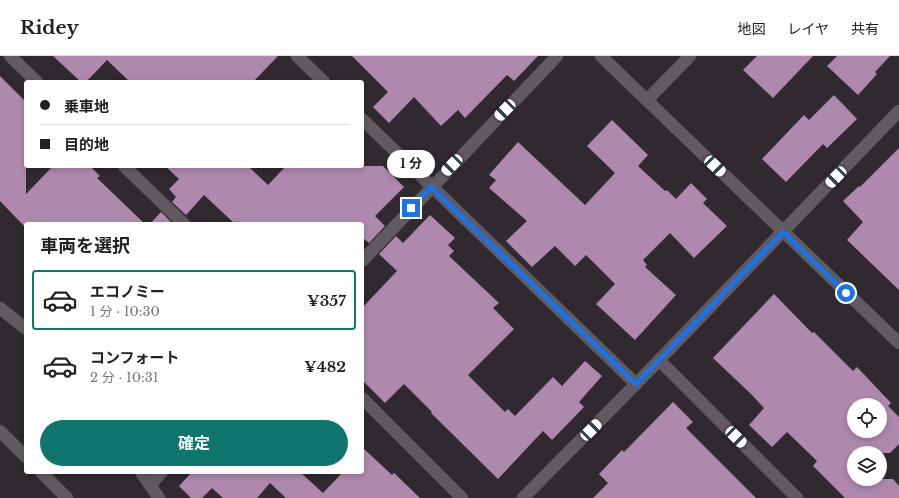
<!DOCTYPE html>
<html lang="ja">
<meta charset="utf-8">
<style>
:root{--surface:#fff;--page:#f6f6f6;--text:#222;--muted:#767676;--line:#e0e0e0;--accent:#0f766e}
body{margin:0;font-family:"Libre Baskerville","Noto Sans JP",serif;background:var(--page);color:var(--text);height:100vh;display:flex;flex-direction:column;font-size:15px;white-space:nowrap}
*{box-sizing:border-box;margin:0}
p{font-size:13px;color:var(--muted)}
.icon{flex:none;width:22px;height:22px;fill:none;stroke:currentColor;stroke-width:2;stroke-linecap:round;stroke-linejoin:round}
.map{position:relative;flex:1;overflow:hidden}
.drawer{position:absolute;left:24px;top:166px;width:340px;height:252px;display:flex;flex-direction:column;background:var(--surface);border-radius:4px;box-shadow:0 2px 6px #0003}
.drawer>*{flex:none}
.top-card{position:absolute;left:24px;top:24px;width:340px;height:88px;border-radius:4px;box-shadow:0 2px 6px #0003;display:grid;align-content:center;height:88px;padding:0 16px;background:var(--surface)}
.buttons{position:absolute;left:847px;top:342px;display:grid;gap:8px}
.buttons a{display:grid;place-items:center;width:40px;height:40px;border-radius:50%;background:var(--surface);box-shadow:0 2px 6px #0003;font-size:20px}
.end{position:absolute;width:18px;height:18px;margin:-9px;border:5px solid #1a73e8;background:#fff;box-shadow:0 0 0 2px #fff}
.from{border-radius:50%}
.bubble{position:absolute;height:28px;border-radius:14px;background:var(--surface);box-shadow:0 2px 6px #0003;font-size:13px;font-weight:700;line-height:28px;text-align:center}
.car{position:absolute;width:12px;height:24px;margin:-12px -6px;border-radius:5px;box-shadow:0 0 3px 1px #0007;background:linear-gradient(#fff 24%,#345 0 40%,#fff 0 76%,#345 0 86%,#fff 0)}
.top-card b{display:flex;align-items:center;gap:14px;height:38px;font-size:15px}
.top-card b+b{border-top:1px solid var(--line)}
.top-card i{width:10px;height:10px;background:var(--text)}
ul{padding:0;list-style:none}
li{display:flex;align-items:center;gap:12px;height:60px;margin:0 8px 6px;padding:0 8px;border:2px solid transparent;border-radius:4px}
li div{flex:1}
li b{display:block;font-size:15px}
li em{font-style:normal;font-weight:700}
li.selected{border-color:var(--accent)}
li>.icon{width:36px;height:36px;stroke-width:1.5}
h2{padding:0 16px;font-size:18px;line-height:48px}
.cta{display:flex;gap:8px;margin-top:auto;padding:8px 16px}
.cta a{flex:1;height:46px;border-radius:24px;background:var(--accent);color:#fff;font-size:16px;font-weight:700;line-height:46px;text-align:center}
header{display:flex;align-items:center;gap:24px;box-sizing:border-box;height:56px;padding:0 20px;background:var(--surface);border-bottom:1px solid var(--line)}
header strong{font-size:19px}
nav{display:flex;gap:22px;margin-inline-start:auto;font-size:14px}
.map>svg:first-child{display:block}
</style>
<header>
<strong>Ridey</strong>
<nav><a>地図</a><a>レイヤ</a><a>共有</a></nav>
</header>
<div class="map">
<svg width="899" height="442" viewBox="0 0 899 442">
<rect width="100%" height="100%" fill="#302930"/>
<g fill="#ae88ad" fill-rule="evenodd">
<polygon points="53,0 278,0 253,26 130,26 107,4 86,26 81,26"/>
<polygon points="352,0 538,0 514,25 507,19 465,62 458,54 441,70 414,41 389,67 373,51 388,36"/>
<polygon points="757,0 813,0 773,42 743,14"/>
<polygon points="837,0 890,0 875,16 877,18 858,39 827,10"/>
<polygon points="0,20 26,46 26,138 53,110 90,110 100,120 97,122 145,168 26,168 26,172 0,145"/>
<polygon points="834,39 857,63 827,92 823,88 786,126 762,103 804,59 809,64"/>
<polygon points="612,64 648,99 638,110 665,135 667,134 676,143 691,127 707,143 703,147 727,170 694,202 670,177 643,204 647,209 645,211 676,239 635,284 596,248 615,228 586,199 575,210 555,190 532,211 506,185 527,165 489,132 496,124 489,119 518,86 585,149 615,117 587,90"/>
<polygon points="899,92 899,234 847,184 863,166 843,145 859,130 860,131"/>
<polygon points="165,110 248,110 268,129 286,110 383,110 404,131 375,160 385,170 369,187 362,181 362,168 235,168 204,139 186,159 172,146 176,141 169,133 179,123"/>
<polygon points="161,156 173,168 150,168"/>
<polygon points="430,159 455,182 448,189 454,195 449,200 499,247 493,252 514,273 468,319 505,356 508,353 515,360 553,321 562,330 585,305 602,320 579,346 584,351 552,384 543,375 498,423 431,357 432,356 404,328 385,347 362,324 362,252 397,215 379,198 396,180 403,187"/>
<path d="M774,238L812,277L814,276L853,315L857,311L891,347L888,350L899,361V388L890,397H854V423H893L899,430V442H845L813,410L817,405L787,376L772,391L749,369L764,352L752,339L713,302ZM854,349H880V375H854Z"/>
<polygon points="673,346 693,366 686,372 756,442 593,442 608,427 599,418 622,394 624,396"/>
<polygon points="362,391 392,419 394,417 420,442 286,442 270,427 257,442 223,442 212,432 202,442 191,442 179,430 192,416 300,416 323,437 343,416 362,416"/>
</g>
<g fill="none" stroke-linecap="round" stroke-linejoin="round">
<g stroke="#4a444a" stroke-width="13">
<g id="lane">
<polyline points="0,375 26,401"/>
<polyline points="41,416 67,442"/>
</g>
</g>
<g stroke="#4a444a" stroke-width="13">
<g id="street">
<polyline points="10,0 37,26"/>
<polyline points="297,0 324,26"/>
<polyline points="601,0 899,287"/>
<polyline points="647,44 690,0"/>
<polyline points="362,63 636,328"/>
<polyline points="124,110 184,168"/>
<polyline points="362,205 557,0"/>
<polyline points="0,252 26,273"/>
<polyline points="659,304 797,442"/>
<polyline points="362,342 462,442"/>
<polyline points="141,416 159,442"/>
<polyline points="150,429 162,416"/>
<polyline points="523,442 636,328 899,55"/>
</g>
</g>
<use href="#lane" stroke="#625a61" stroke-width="12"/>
<use href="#street" stroke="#625a61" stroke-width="12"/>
</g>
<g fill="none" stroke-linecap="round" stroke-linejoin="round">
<polyline stroke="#1a73e8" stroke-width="5" points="411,152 431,131 636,328 783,176 846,237"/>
</g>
</svg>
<div class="buttons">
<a><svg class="icon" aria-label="locate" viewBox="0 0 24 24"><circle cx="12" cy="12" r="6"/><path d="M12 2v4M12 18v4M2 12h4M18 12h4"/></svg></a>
<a><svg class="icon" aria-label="layers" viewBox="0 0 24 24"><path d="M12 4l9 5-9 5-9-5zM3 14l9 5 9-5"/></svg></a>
</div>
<i class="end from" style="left:846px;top:237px"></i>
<i class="end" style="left:411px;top:152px"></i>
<div class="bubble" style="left:387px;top:94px;width:48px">1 分</div>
<i class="car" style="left:505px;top:54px;rotate:224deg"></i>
<i class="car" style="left:452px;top:109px;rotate:224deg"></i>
<i class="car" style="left:715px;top:110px;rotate:134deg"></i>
<i class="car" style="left:836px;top:121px;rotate:224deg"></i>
<i class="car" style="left:591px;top:374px;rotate:45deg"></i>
<i class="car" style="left:736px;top:381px;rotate:135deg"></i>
<div class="top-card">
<b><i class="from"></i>乗車地</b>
<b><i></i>目的地</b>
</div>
<section class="drawer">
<h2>車両を選択</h2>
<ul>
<li class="selected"><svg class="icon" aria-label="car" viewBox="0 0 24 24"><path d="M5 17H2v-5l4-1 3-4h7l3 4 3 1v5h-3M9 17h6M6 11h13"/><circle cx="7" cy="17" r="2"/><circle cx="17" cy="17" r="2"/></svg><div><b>エコノミー</b><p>1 分 · 10:30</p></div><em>¥357</em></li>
<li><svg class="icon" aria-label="car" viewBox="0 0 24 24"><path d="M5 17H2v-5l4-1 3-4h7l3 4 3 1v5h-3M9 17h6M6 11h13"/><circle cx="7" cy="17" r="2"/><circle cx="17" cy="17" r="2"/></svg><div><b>コンフォート</b><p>2 分 · 10:31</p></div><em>¥482</em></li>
</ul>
<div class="cta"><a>確定</a></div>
</section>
</div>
